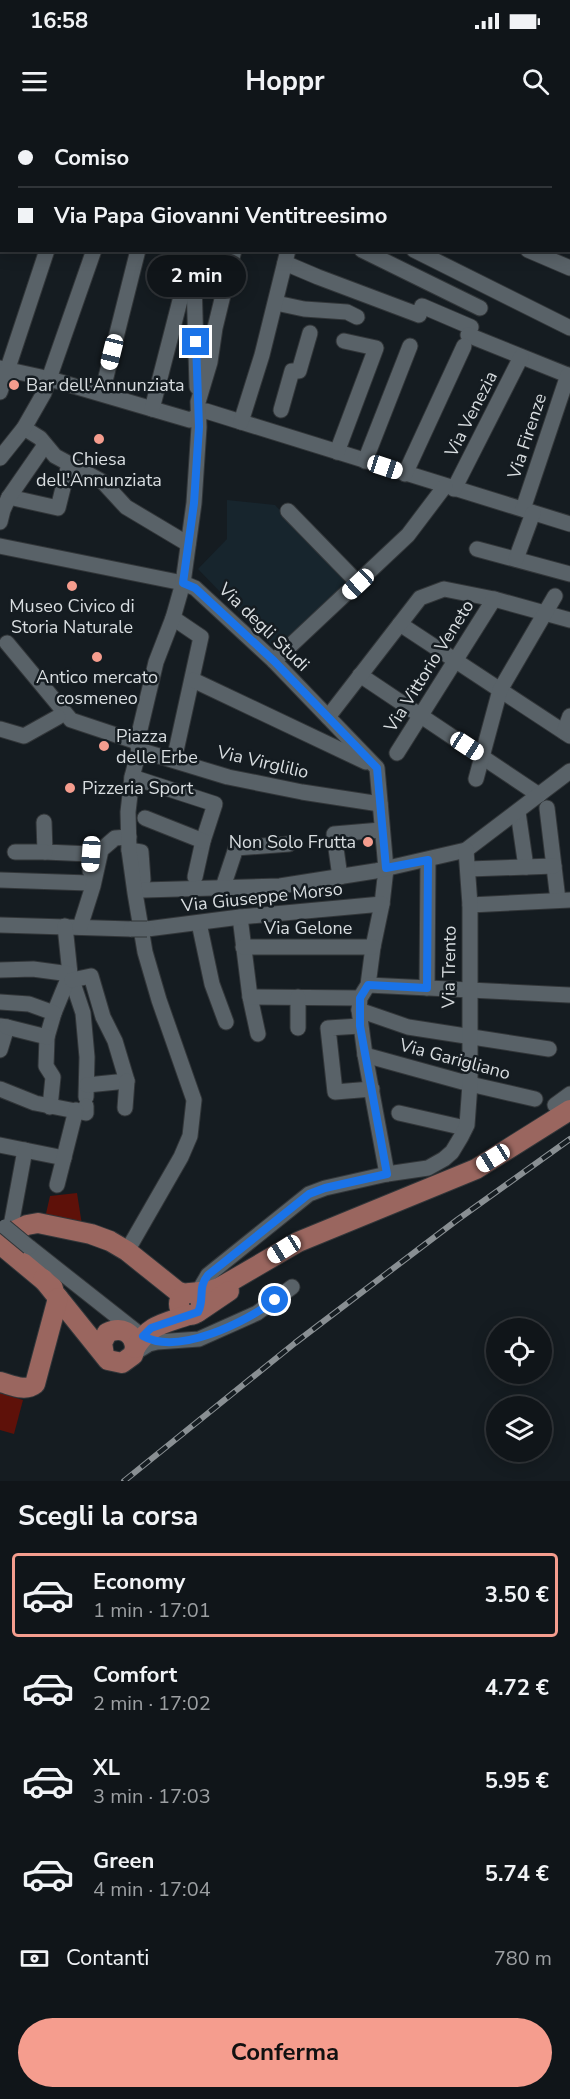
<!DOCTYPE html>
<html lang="it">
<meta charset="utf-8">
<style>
:root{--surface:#101519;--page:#191e22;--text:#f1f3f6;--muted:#9c9fa2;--line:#303438;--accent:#f59d8e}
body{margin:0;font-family:"Nunito Sans",sans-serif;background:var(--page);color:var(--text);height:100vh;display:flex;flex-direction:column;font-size:22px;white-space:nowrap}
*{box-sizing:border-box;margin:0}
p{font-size:20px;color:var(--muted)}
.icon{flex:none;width:33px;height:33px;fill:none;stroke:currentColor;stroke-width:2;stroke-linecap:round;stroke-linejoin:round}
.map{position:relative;height:1361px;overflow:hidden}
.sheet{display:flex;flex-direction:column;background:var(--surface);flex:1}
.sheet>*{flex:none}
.banner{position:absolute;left:0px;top:0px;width:570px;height:132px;box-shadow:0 3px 15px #0003,0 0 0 2px var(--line);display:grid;align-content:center;height:132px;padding:0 18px;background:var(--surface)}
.tools{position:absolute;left:486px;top:1198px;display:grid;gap:12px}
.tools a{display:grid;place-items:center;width:66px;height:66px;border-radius:50%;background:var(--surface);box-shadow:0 3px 15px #0003,0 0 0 2px var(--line);font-size:30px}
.end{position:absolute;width:27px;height:27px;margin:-14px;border:8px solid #1a73e8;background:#fff;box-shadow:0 0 0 3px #fff}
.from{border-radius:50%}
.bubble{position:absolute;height:42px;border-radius:21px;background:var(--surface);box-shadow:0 3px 15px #0003,0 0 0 2px var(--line);font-size:20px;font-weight:700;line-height:42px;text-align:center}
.car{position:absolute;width:18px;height:36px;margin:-18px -9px;border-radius:8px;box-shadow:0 0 4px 2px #0007;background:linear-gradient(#fff 24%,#345 0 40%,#fff 0 76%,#345 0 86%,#fff 0)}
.banner b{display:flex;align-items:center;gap:21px;height:57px;font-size:22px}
.banner b+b{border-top:2px solid var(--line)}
.banner i{width:15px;height:15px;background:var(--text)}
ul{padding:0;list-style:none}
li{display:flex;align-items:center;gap:18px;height:84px;margin:0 12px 9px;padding:0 6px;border:3px solid transparent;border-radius:6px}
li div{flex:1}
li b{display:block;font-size:22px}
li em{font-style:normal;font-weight:700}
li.current{border-color:var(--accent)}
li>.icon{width:54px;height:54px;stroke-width:1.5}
h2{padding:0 18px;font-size:27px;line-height:72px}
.pay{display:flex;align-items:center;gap:15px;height:66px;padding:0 18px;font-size:22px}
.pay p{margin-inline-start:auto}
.action{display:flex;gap:12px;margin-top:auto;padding:12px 18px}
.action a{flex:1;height:69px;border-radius:36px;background:var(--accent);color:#111;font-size:24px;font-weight:700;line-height:69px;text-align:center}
.status{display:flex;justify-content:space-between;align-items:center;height:42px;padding:0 30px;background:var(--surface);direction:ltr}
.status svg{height:16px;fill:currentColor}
header{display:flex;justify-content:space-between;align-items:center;height:78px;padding:0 18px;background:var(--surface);font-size:27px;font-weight:700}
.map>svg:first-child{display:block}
</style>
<div class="status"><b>16:58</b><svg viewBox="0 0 49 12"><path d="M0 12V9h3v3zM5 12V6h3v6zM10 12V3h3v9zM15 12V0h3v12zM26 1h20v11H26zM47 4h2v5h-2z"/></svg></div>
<header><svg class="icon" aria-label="menu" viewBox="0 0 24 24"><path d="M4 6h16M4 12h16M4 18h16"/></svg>Hoppr<svg class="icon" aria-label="search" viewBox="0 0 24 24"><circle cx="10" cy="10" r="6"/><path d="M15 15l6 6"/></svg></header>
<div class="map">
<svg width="570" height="1361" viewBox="0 0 570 1361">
<rect width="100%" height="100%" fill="#151c21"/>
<polygon fill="#17252d" points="227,380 275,385 348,462 276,530 198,449 227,419"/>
<g fill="#5e1109">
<polygon points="77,1073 82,1105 60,1098 45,1098 50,1076"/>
<polygon points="0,1273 23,1280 14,1314 0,1310"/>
</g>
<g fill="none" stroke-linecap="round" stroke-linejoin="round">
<g stroke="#323639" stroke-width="17">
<g id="minor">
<polyline points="310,0 311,2"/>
<polyline points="178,2 179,0"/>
<polyline points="259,2 260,0"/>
<polyline points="371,2 371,0"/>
<polyline points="384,2 384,0"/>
<polyline points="568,2 568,0"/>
<polyline points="0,14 2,14"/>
<polyline points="568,64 570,65"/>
<polyline points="0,66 2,66"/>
<polyline points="362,130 480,188"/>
<polyline points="414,130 570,208"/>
<polyline points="528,130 570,148"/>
<polyline points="285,143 318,157 419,195 422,186 471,207"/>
<polyline points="190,144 194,160 197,267"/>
<polyline points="276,183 304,189 347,192 357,197"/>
<polyline points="468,215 570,256"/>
<polyline points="0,248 50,259 190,300 206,291 570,404"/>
<polyline points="0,272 47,130"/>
<polyline points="102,273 138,130"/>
<polyline points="152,289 193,130"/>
<polyline points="281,290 292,251 299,251 310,213"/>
<polyline points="241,302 262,235 288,130"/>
<polyline points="24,308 40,318 55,336 103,362 126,387 188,424"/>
<polyline points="337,332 376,228 344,221"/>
<polyline points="0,338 24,308 44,273 94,130"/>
<polyline points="365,341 410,226"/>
<polyline points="405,354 464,226"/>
<polyline points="454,369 521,237"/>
<polyline points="9,377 58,388 69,344"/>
<polyline points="523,389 568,255"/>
<polyline points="288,391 358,463"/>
<polyline points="0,402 3,390 9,377 45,325"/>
<polyline points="0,426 183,463 195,468 274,541 377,648 386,749 382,784 373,827 368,865 360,878 359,890 365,935 387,1054"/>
<polyline points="477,429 570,454"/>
<polyline points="516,439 533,393"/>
<polyline points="173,498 201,517 174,640"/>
<polyline points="400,504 570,616"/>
<polyline points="7,523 71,600 137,622"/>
<polyline points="274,541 408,415 445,366"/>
<polyline points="360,555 539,675"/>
<polyline points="193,560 366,642"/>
<polyline points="328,597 420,478 444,469 494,479 570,500"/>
<polyline points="0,609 24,616 58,597"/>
<polyline points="564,612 570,596"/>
<polyline points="139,630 228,657 302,672 380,684"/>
<polyline points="397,633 494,479"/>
<polyline points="132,657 215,684 203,721 195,757"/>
<polyline points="476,659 500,570 555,476"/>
<polyline points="547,688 558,780"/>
<polyline points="518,692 526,747"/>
<polyline points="145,698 203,721"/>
<polyline points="44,702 45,732 91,734 90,751"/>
<polyline points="129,730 141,732 143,760"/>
<polyline points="15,732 45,732"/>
<polyline points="469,749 554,746"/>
<polyline points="340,757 334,714 381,710"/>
<polyline points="0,760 89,763"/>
<polyline points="223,767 236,728 289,724"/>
<polyline points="144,770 280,766 375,751 466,730 570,651"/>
<polyline points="470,785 570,780"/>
<polyline points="240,797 250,877 258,914"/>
<polyline points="199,803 212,864 226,902"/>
<polyline points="0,805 131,809"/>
<polyline points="65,806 70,854 83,893 87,937 86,977"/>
<polyline points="80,807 93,766 101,730 115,718 129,717"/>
<polyline points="147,809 240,797 382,784"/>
<polyline points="243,827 373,827"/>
<polyline points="0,850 33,849 70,854 54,893 47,917 46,946 53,957 50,987"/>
<polyline points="72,860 91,856 103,897 115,921 127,961 87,965"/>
<polyline points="368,865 569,875"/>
<polyline points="427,868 428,740"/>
<polyline points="250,877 360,878"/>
<polyline points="298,877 298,908"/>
<polyline points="0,882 29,884 54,893"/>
<polyline points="359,890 408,907 549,929"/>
<polyline points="0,906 7,907 0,930"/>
<polyline points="360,906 328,908 335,972 372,969"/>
<polyline points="7,907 47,917"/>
<polyline points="365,935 470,964 535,979"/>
<polyline points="0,969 35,983 86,993 86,986"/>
<polyline points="555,985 570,974"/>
<polyline points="125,988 127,961"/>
<polyline points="399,993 465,1008"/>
<polyline points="0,1025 64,1038"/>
<polyline points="57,1065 76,990"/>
<polyline points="10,1111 25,1030"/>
<polyline points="29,1127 138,1213"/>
<polyline points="127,1131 181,1037 190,1016 194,980 159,880 145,832 135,773 129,730 128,692 132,657 139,630 137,622 156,542 173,498 183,463 194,383 199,307 198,282 210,242 215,208 234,130"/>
<polyline points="201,1181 201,1167 208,1155 309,1074 325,1068 387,1054 428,1048 444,1039 452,1032 461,1017 467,1005 470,964 470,785 466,730"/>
<polyline points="133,1234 149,1224 157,1222 199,1219 257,1193 292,1167"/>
</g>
</g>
<g stroke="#323639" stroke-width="22">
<g id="major">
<polyline points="0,1115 5,1115 27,1105 38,1103 91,1114 110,1121 127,1131 177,1171 185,1174"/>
<polyline points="0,1124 53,1168"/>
<path d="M43,1159L108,1240L122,1243L133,1235L135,1228C134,1212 121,1206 107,1213L102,1223L104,1235"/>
<polyline points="190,1173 210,1171 219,1168 298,1122 476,1049 570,990"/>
<circle cx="190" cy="1184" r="11"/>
<polyline points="198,1192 229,1171"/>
<path d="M135,1228C150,1204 163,1204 188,1195"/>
<path d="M0,1262C12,1265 25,1272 35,1264L58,1178"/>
</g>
</g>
<use href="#minor" stroke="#596268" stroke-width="15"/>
<use href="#major" stroke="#9a665f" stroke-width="20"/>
<g stroke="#898f93" stroke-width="6">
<polyline id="rail" points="124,1361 295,1223 457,1100 570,1019"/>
</g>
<use href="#rail" stroke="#151c21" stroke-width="4" stroke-dasharray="11" stroke-linecap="butt"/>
<g stroke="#323639" stroke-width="17" stroke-linecap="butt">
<g id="minor-bridge">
<polyline points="131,809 147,809"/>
<polyline points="5,1107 29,1127"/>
</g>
</g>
<use href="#minor-bridge" stroke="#596268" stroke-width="15"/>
</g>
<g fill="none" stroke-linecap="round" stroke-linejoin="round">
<path stroke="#1a73e8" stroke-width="8" d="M196,222L199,307L194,383L183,463L195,468L274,541L377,648L386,748L428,740L427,868L368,865L360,878V906L387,1054L325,1068L309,1074L208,1155C197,1168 205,1179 198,1192L151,1208L143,1216C178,1236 246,1202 275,1180"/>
</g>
<g fill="#f59d8e" stroke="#151c21" stroke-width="2">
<circle cx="14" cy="265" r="6"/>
<circle cx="99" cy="319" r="6"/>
<circle cx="72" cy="466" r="6"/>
<circle cx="97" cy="537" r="6"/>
<circle cx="104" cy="626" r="6"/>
<circle cx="70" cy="668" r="6"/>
<circle cx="368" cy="722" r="6"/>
</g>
<g text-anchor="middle" stroke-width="5" stroke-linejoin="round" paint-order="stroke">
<g font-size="18" fill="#d8dde0" stroke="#151c21" text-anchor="start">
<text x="26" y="271">Bar dell'Annunziata</text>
<text x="99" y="345" text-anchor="middle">Chiesa<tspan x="99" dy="21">dell'Annunziata</tspan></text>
<text x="72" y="492" text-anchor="middle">Museo Civico di<tspan x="72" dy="21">Storia Naturale</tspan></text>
<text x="97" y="563" text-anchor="middle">Antico mercato<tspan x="97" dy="21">cosmeneo</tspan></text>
<text x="116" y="622">Piazza<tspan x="116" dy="21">delle Erbe</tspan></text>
<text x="82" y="674">Pizzeria Sport</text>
<text x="356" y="728" text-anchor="end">Non Solo Frutta</text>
</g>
<g font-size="18" fill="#d8dde0" stroke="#151c21">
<text transform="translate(471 294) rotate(-63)" y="6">Via Venezia</text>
<text transform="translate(527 316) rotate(-72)" y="6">Via Firenze</text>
<text transform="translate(264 507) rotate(44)" y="6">Via degli Studi</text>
<text transform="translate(429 546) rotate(-58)" y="6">Via Vittorio Veneto</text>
<text transform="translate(263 642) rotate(13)" y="6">Via Virglilio</text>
<text transform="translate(262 777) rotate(-6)" y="6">Via Giuseppe Morso</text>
<text x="308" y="814">Via Gelone</text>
<text transform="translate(449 847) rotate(-89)" y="6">Via Trento</text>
<text transform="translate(455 939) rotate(15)" y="6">Via Garigliano</text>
</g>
</g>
</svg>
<div class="tools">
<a><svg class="icon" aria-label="locate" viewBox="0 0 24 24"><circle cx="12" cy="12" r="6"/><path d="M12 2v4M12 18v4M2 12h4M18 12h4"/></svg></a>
<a><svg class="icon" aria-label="layers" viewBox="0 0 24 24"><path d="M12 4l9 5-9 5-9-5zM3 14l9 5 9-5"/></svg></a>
</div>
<i class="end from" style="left:275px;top:1180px"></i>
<i class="end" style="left:196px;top:222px"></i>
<div class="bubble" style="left:147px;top:135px;width:99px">2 min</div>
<i class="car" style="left:112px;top:232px;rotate:194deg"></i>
<i class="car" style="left:385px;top:347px;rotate:108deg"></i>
<i class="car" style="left:358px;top:464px;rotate:227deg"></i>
<i class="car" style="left:467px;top:626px;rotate:123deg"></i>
<i class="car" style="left:91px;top:734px;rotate:184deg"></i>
<i class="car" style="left:493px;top:1038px;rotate:238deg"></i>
<i class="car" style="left:284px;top:1129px;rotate:238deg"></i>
<div class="banner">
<b><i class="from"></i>Comiso</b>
<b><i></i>Via Papa Giovanni Ventitreesimo</b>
</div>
</div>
<section class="sheet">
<h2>Scegli la corsa</h2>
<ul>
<li class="current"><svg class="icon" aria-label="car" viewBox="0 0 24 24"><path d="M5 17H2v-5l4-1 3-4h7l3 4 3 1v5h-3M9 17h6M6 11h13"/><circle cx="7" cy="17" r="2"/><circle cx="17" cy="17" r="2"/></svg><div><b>Economy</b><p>1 min · 17:01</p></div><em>3.50 €</em></li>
<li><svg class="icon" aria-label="car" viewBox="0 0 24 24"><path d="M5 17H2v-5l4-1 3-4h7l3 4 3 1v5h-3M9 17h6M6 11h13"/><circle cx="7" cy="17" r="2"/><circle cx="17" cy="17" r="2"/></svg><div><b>Comfort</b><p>2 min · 17:02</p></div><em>4.72 €</em></li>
<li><svg class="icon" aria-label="car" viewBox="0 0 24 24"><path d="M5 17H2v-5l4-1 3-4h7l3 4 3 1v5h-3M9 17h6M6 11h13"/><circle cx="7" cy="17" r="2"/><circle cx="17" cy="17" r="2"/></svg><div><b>XL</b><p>3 min · 17:03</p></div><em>5.95 €</em></li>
<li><svg class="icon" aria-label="car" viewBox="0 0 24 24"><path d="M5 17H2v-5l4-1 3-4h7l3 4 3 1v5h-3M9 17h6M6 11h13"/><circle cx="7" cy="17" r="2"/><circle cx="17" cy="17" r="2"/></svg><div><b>Green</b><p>4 min · 17:04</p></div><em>5.74 €</em></li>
</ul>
<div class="pay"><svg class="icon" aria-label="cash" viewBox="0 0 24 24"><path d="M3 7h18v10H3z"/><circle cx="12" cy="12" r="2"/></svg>Contanti<p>780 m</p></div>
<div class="action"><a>Conferma</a></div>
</section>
